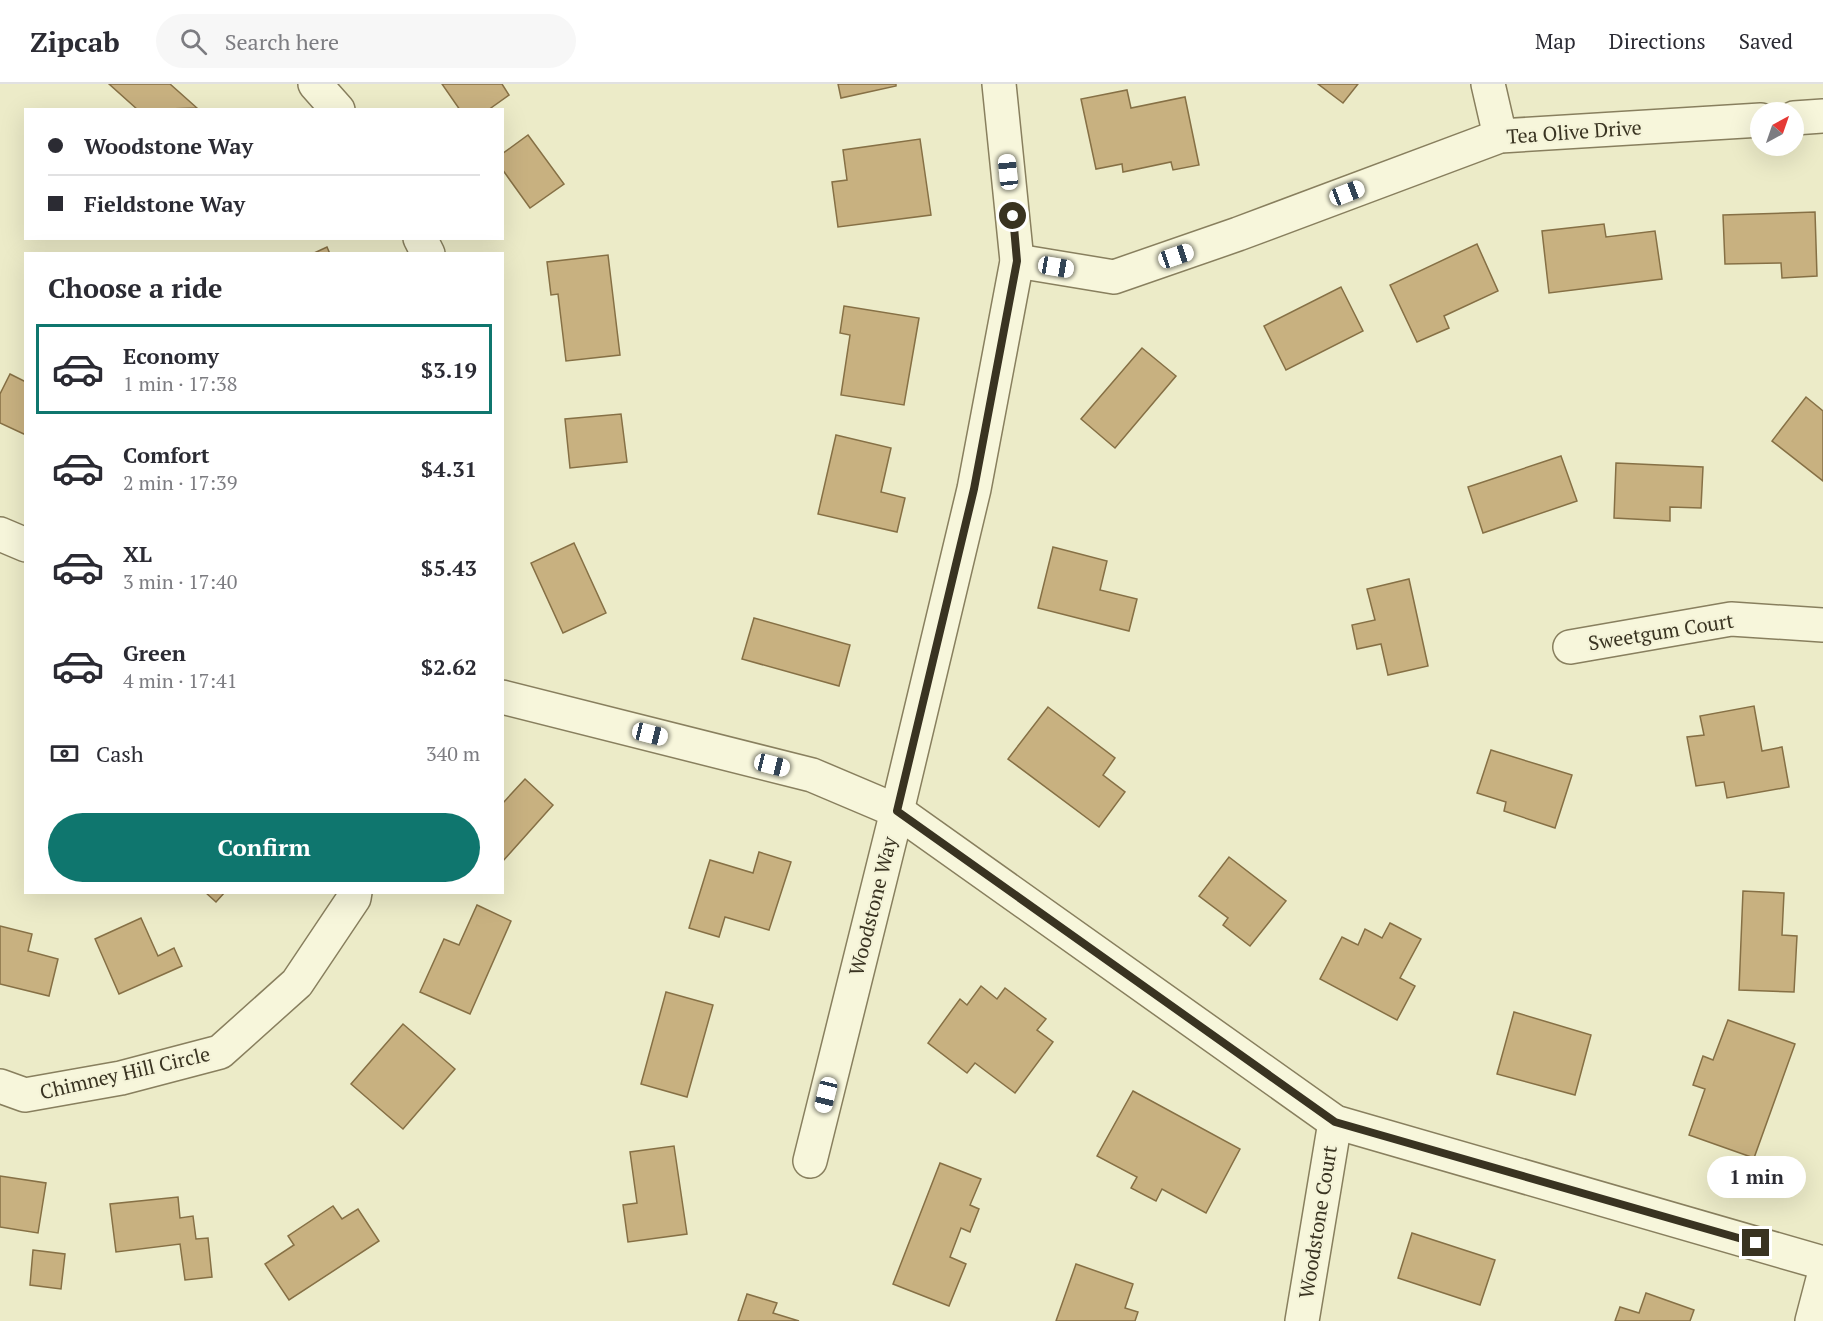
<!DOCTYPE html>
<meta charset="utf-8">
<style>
:root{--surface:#fff;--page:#f7f7f7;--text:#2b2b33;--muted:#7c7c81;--line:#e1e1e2;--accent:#0f766e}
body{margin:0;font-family:"PT Serif",serif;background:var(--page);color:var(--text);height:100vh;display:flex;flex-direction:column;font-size:22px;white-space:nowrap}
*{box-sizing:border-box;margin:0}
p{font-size:20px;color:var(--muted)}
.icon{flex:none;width:33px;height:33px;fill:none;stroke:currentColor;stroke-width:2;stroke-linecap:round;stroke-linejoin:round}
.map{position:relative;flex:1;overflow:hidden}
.panel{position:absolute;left:24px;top:168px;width:480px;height:642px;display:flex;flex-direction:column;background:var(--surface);border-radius:0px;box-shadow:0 6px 24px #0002}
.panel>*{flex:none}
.guide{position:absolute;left:24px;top:24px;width:480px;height:132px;border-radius:0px;box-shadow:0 6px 24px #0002;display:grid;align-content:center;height:132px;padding:0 24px;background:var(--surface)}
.needle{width:39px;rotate:40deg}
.fabs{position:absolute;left:1750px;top:18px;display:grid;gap:12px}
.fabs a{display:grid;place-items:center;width:54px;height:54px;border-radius:50%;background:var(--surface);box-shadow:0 6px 24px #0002;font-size:30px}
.end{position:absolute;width:27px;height:27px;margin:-14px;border:8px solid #393321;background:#fff;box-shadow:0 0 0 3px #fff}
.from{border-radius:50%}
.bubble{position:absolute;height:42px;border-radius:21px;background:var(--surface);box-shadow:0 6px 24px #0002;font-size:20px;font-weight:700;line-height:42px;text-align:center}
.car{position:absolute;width:18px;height:36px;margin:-18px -9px;border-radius:8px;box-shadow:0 0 4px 2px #0007;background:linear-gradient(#fff 24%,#345 0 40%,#fff 0 76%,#345 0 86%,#fff 0)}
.guide b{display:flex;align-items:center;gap:21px;height:57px;font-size:22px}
.guide b+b{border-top:2px solid var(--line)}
.guide i{width:15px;height:15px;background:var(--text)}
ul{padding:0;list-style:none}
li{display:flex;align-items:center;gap:18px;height:90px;margin:0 12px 9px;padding:0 12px;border:3px solid transparent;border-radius:0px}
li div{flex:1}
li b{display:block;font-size:22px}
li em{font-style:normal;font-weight:700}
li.current{border-color:var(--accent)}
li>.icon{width:54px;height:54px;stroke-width:1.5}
h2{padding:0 24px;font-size:27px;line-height:72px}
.pay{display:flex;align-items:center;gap:15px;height:66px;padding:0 24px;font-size:22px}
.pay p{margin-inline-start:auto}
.cta{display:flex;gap:12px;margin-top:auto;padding:12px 24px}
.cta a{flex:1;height:69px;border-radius:36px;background:var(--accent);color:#fff;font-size:24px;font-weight:700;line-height:69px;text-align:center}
header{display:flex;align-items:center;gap:36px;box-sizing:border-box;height:84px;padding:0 30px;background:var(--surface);border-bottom:2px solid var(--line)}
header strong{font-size:28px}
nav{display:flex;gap:33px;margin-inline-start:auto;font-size:21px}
.search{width:420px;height:54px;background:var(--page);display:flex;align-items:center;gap:15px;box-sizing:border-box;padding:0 21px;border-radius:33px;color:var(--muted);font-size:22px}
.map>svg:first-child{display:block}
</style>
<header>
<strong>Zipcab</strong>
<div class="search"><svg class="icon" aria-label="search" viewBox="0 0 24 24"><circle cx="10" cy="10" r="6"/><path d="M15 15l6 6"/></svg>Search here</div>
<nav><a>Map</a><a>Directions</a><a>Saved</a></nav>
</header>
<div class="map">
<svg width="1823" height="1237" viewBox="0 0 1823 1237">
<rect width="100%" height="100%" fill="#ecebc8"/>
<g fill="#c8b180" stroke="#867045" stroke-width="1.5">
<polygon points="109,0 170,0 197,24 138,26"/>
<polygon points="442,0 502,0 509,11 488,26 460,26"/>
<polygon points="838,0 896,0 896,2 841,14"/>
<polygon points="1318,0 1358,0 1343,19"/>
<polygon points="1127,6 1131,24 1185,13 1199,81 1173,86 1171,78 1123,88 1122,80 1096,85 1081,15"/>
<polygon points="528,51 564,100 530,124 502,85 502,70"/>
<polygon points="920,55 931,131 838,143 832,98 847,96 843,66"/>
<polygon points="1815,128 1817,192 1782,194 1781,179 1725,180 1723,131"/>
<polygon points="1604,140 1606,153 1655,147 1662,195 1549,209 1542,147"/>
<polygon points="1477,160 1498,207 1444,232 1449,244 1417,258 1390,201"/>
<polygon points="327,163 330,170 312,170"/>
<polygon points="608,171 620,271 566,277 558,210 551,211 547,178"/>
<polygon points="1341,203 1363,247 1286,286 1264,242"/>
<polygon points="844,222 919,234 904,321 841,311 850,251 840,249"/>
<polygon points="1142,264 1176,292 1115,364 1081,335"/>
<polygon points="10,290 26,298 26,351 0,339 0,310"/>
<polygon points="1806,313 1823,327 1823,397 1772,357"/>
<polygon points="621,330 627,378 570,384 565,335"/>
<polygon points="836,351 891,364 881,408 905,414 897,448 818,430"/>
<polygon points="1561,372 1577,417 1483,449 1468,403"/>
<polygon points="1616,379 1703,383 1701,424 1670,423 1670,437 1614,434"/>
<polygon points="574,459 606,529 563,549 531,479"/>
<polygon points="1053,463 1107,477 1100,506 1137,515 1129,547 1038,524"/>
<polygon points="1409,495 1428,582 1388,591 1381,560 1357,565 1352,541 1375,536 1367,505"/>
<polygon points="754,534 850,561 839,602 742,575"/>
<polygon points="1754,622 1762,667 1782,663 1789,703 1727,714 1724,698 1696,702 1687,653 1704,651 1700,632"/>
<polygon points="1048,623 1115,674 1103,691 1125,708 1099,743 1008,675"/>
<polygon points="1491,666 1572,691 1555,744 1504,727 1506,718 1477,709"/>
<polygon points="525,695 553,721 502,778 502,720"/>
<polygon points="759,768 791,778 769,846 725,833 719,853 689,844 710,776 753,789"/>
<polygon points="1229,773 1286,817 1250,862 1223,841 1228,834 1199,812"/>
<polygon points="1743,807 1784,809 1782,851 1797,852 1794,908 1739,906"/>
<polygon points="205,808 225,808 216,818"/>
<polygon points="477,821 511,837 470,930 420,908 444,855 459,861"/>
<polygon points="141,834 158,872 174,864 182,882 119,910 95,855"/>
<polygon points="1390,839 1421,855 1400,894 1415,902 1397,936 1320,895 1342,853 1358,861 1365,845 1382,854"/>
<polygon points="0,842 32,850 28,867 58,875 49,912 0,900"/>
<polygon points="981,902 997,915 1005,904 1046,935 1037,946 1053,958 1015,1009 975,979 967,989 928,959 960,915 967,921"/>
<polygon points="666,908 713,921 687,1013 641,1000"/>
<polygon points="1514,928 1591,951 1575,1011 1497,990"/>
<polygon points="1728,936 1795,960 1754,1074 1689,1051 1705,1005 1693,1001 1703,972 1713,976"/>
<polygon points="403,940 455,985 403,1045 351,1000"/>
<polygon points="1133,1007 1240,1065 1206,1129 1162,1105 1156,1117 1131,1104 1137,1093 1097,1072"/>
<polygon points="674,1062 687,1150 628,1158 623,1121 637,1119 630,1068"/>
<polygon points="940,1079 981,1095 970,1121 979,1125 970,1148 961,1144 950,1173 966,1180 949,1222 893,1200"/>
<polygon points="0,1092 46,1099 38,1149 0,1143"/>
<polygon points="178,1113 180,1134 193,1132 196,1155 208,1154 212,1193 185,1196 180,1160 116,1168 110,1120"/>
<polygon points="333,1122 342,1135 358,1125 379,1157 289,1216 265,1180 294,1161 288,1152"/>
<polygon points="1412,1149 1495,1176 1480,1221 1398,1194"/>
<polygon points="33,1166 65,1170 61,1205 30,1201"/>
<polygon points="1076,1180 1133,1200 1125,1224 1138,1228 1135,1237 1056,1237"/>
<polygon points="1646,1209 1694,1226 1690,1237 1615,1237 1620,1223 1639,1229"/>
<polygon points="747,1210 777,1219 773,1229 799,1237 738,1237"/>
</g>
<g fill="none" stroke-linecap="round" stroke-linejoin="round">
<g stroke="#887f5e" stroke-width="36">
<g id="minor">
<polyline points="315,0 338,26"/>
<polyline points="1488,0 1500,52"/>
<polyline points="1794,34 1823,32"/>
<polyline points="420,154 428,170"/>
<polyline points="1017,177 1114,193 1238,150 1500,52 1761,36"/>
<polyline points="0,450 26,461"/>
<polyline points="1570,563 1731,535 1823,541"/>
<polyline points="502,613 812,691 897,727 1335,1038 1823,1179"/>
<polyline points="0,1002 25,1011 121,994 220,968 297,899 354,814 355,808"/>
<polyline points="810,1077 897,727 974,405 1017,177 999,0"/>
<polyline points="1302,1237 1335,1038"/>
<polyline points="1812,1237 1823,1195"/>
</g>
</g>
<use href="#minor" stroke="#f7f6db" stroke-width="33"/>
</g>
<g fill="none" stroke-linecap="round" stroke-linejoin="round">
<polyline stroke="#393321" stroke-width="8" points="1013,132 1017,177 974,405 897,727 1335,1038 1756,1159"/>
</g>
<g text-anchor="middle" stroke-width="4.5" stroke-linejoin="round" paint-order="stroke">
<g font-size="20" fill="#393321" stroke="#f4f3d8">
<text transform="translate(1574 48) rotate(-4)" y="7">Tea Olive Drive</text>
<text transform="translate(1661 548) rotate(-9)" y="7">Sweetgum Court</text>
<text transform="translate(873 822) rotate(-76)" y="7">Woodstone Way</text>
<text transform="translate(125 989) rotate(-13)" y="7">Chimney Hill Circle</text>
<text transform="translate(1318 1138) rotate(-81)" y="7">Woodstone Court</text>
</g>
</g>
</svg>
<div class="fabs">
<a><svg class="needle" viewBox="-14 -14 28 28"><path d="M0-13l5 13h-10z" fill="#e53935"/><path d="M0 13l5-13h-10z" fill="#7c7c81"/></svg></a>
</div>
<i class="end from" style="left:1013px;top:132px"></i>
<i class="end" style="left:1756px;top:1159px"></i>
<div class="bubble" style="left:1707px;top:1072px;width:99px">1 min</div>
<i class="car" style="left:1008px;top:88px;rotate:354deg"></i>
<i class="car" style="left:1347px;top:109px;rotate:69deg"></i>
<i class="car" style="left:1176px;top:172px;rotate:71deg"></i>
<i class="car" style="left:1056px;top:183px;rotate:100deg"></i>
<i class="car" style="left:650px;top:650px;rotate:104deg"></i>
<i class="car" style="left:772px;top:681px;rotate:104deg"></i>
<i class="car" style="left:826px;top:1011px;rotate:194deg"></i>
<div class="guide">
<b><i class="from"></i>Woodstone Way</b>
<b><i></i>Fieldstone Way</b>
</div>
<section class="panel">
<h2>Choose a ride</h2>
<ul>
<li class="current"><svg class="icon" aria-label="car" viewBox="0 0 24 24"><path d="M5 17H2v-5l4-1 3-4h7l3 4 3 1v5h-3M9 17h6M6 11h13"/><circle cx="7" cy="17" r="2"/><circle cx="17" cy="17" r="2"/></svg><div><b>Economy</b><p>1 min · 17:38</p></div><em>$3.19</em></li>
<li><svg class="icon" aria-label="car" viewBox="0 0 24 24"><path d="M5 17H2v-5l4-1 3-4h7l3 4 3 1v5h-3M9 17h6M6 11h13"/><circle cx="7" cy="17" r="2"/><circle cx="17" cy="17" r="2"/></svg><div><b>Comfort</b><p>2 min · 17:39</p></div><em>$4.31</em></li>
<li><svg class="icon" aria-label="car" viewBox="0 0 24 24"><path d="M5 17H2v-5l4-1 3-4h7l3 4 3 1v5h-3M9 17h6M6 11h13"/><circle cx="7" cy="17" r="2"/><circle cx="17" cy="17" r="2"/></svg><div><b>XL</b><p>3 min · 17:40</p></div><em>$5.43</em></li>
<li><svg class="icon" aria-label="car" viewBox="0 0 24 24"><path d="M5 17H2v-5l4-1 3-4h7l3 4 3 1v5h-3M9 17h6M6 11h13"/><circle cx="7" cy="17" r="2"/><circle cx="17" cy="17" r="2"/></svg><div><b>Green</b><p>4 min · 17:41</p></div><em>$2.62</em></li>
</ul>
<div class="pay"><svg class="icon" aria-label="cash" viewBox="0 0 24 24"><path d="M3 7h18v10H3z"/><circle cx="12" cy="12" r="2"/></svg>Cash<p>340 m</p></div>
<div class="cta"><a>Confirm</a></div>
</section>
</div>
